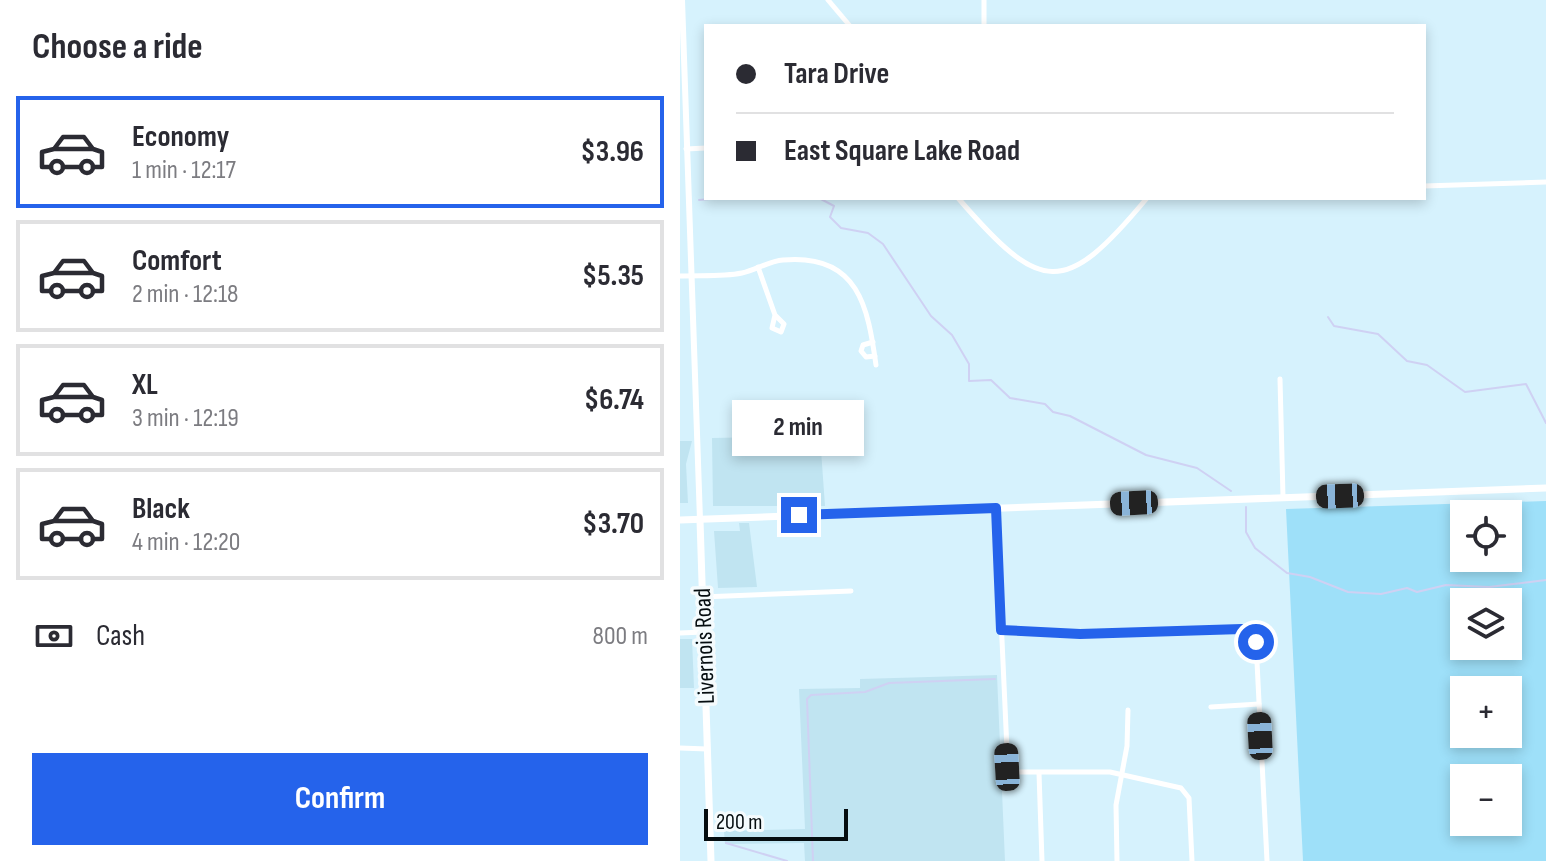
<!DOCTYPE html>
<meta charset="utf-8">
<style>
:root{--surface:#fff;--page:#f2f2f3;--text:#2b2b33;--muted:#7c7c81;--line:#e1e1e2;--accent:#2563eb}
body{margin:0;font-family:"Sofia Sans Condensed",sans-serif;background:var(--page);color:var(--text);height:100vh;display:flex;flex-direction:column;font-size:30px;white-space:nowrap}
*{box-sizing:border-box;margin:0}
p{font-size:26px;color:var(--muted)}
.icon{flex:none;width:44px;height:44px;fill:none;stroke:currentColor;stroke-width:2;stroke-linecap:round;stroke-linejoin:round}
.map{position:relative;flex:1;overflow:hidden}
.sheet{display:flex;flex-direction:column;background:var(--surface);width:680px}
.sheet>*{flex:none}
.banner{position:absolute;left:24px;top:24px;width:722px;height:176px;border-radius:0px;box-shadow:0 4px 12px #0003;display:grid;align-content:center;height:176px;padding:0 32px;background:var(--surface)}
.fabs{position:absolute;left:770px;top:500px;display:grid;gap:16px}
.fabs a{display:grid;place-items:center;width:72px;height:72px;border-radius:0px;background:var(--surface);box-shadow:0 4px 12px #0003;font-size:40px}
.scale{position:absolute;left:24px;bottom:20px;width:144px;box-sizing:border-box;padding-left:8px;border:4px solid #050d10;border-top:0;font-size:22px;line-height:28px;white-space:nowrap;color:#050d10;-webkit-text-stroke:6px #f5fbfd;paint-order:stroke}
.end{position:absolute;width:36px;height:36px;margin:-18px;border:10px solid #2563eb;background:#fff;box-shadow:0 0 0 4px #fff}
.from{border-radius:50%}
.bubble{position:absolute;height:56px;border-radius:0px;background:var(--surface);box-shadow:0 4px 12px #0003;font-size:26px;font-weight:700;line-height:56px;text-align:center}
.car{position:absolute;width:24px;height:48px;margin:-24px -12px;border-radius:10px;box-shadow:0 0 6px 2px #0007;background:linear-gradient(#222 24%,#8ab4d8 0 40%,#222 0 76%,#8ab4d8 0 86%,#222 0)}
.banner b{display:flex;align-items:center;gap:28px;height:76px;font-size:30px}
.banner b+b{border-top:2px solid var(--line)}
.banner i{width:20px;height:20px;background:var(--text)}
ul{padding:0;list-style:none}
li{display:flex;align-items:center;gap:24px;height:112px;margin:0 16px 12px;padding:0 16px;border:4px solid var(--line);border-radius:0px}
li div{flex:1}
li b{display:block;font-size:30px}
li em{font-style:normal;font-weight:700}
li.current{border-color:var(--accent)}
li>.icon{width:72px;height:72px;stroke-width:1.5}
h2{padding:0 32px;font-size:36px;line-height:96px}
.pay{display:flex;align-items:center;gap:20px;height:88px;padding:0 32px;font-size:30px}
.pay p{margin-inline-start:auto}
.primary-button{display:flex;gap:16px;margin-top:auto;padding:16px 32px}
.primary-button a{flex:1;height:92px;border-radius:0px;background:var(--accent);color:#fff;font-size:32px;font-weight:700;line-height:92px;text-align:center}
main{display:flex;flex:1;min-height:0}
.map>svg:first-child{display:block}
</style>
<main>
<section class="sheet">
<h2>Choose a ride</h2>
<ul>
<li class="current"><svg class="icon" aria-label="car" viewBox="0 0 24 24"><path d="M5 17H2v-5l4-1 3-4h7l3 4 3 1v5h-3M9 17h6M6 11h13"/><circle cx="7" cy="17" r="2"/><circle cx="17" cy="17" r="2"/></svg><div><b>Economy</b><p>1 min · 12:17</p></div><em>$3.96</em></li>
<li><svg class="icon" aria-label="car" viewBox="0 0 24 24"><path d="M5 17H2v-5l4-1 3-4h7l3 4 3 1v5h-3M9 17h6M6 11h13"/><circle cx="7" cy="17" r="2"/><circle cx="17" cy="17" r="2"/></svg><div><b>Comfort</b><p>2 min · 12:18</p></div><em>$5.35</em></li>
<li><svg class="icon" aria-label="car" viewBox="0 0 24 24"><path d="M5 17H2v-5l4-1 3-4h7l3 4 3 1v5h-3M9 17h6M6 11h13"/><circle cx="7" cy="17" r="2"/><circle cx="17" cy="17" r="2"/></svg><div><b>XL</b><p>3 min · 12:19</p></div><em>$6.74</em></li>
<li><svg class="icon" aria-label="car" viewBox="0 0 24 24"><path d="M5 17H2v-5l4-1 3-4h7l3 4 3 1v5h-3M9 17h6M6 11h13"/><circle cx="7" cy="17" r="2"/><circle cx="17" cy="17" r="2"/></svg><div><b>Black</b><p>4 min · 12:20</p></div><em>$3.70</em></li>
</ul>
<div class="pay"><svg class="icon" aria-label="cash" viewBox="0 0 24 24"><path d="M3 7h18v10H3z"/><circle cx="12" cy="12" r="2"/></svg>Cash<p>800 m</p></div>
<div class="primary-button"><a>Confirm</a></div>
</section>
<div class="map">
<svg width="866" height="861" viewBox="0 0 866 861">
<rect width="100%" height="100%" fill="#d6f2fd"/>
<g fill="#c0e4f1">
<polygon points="140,436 145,506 33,506 32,438"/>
<polygon points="0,441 12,441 6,464 8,503 0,503"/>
<polygon points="59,523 69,523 77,587 38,588 34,531 60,531"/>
<polygon points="0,639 12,639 14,688 0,688"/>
<polygon points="317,675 325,861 125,861 124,843 45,844 44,831 125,829 119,689 180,688 180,679"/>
</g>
<path fill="#9ee0f9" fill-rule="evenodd" d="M866,501V861H623L606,509ZM784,514H828V558H784ZM828,602V646H784V602ZM828,690V734H784V690ZM828,778V822H784V778Z"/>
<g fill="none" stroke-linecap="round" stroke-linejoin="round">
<g stroke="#cfd1f3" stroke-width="2">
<polyline points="139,198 154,206 150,217 161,228 188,233 203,244 251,316 272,335 289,364 289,381 311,380 330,398 365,404 373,412 390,416 466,455 517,468 551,491"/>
<polyline points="19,200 41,198"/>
<polyline points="648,317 654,326 698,334 727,361 747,365 785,392 846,384 866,423"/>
<polyline points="566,507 566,532 575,548 607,573 630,577 668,592 701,594 727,588 737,592 766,585 809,587 866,580"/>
<polyline points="46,843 107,861"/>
<polyline points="133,861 127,699 131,695 185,692 209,683 315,679"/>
</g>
<g stroke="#fff" stroke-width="5">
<polyline points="148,0 170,26"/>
<polyline points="304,26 304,0"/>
<polyline points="6,149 26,148"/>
<polyline points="744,186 866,182"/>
<path d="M278,198C361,294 384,298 467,198"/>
<polyline points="78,267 95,315 92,328 101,332 104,324 95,315"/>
<path d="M0,276C20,275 42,277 62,273C76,270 89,261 103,260C179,253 188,308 196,365"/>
<polyline points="193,342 183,345 181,351 186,357 195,356"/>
<polyline points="600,379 603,497"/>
<polyline points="316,508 328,772 430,772 501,788 509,798 512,861"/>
<polyline points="22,597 171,591"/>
<polyline points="321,630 400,634 562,629 572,633 576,642 587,861"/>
<polyline points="0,633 24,632"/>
<polyline points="531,707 579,704"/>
<polyline points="0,748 27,749"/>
<polyline points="359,773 362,861"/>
<polyline points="437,861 436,805 447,746 448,710"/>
</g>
<polyline stroke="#fff" stroke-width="6" points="2,0 20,520"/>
<g stroke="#fff" stroke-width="7">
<polyline points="0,520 866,488"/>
<polyline points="20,520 31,861"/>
</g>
</g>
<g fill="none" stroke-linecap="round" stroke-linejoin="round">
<polyline stroke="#2563eb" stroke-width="10" points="119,515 316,508 321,630 400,634 562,629 572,633 576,642"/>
</g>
<g text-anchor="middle" stroke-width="7" stroke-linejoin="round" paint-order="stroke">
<g font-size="24" fill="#050d10" stroke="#f5fbfd">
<text transform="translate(24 646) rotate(-92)" y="8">Livernois Road</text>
</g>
</g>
</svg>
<div class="fabs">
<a><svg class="icon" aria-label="locate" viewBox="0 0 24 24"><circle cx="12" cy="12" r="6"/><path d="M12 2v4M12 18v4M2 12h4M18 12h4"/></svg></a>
<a><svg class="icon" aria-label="layers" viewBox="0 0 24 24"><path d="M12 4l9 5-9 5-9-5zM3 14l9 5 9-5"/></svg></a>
<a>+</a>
<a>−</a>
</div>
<div class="scale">200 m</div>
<i class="end from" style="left:576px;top:642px"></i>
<i class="end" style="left:119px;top:515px"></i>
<div class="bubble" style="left:52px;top:400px;width:132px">2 min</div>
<i class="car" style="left:660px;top:496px;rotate:268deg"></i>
<i class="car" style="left:454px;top:503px;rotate:267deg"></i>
<i class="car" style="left:580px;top:736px;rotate:357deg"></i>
<i class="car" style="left:327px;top:767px;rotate:357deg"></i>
<div class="banner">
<b><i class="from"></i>Tara Drive</b>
<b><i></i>East Square Lake Road</b>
</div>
</div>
</main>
